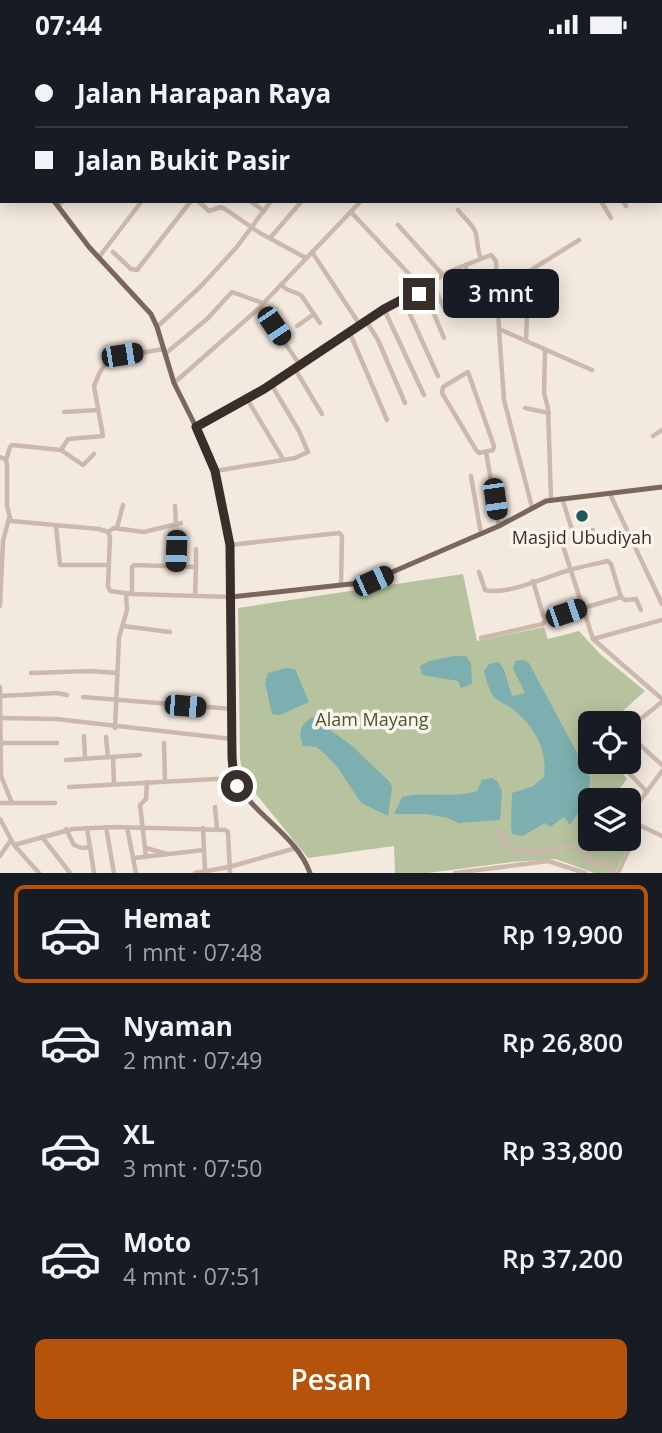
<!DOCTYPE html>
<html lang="id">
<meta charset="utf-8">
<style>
:root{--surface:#171b24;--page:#20242c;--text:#f1f3f6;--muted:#9ea1a6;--line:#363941;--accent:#b45309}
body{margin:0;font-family:"Open Sans",sans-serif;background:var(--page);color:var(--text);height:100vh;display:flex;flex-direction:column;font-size:26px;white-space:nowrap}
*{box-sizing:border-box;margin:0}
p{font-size:23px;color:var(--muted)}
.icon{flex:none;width:38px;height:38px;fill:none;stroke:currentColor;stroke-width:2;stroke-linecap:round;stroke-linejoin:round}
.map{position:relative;height:824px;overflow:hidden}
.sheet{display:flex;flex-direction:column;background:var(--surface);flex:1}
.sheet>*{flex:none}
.banner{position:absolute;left:0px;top:0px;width:663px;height:154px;box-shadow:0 4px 18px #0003;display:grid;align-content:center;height:154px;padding:0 35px;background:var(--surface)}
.buttons{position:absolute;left:578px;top:662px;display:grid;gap:14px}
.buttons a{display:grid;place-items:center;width:63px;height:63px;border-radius:10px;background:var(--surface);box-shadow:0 4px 18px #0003;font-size:35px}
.end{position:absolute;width:32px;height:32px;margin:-16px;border:9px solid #392f2a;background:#fff;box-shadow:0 0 0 4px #fff}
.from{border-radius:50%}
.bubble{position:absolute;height:49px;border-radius:10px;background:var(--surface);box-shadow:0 4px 18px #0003;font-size:23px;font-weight:600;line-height:49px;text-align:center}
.car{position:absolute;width:21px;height:42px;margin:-21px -10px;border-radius:9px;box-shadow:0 0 5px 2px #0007;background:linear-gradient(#222 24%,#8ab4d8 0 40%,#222 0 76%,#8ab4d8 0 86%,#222 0)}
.banner b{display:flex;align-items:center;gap:24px;height:66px;font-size:26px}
.banner b+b{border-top:2px solid var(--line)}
.banner i{width:18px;height:18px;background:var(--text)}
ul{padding:12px 0 0;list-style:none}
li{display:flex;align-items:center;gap:21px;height:98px;margin:0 14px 10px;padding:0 21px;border:4px solid transparent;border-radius:10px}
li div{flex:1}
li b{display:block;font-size:26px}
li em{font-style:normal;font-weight:600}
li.active{border-color:var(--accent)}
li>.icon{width:63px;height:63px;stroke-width:1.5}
.action{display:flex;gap:14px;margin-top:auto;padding:14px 35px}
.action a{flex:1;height:80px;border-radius:10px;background:var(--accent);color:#fff;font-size:28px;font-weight:600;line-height:80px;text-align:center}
.status{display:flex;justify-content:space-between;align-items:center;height:49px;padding:0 35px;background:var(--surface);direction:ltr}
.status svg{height:19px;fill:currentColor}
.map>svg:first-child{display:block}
</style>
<div class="status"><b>07:44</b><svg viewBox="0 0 49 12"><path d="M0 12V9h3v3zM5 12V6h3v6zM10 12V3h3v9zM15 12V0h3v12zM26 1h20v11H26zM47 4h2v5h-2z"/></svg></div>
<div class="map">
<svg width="662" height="824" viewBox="0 0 662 824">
<rect width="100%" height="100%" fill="#f3e9df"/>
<polygon fill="#b7c39f" points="463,525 477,592 544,578 548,590 579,582 600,605 645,642 616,668 620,674 590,674 590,712 614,712 627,730 611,751 590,751 590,789 628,789 628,773 636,780 615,824 594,824 556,810 511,813 428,824 395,824 394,797 308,809 243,729 240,709 238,559"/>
<g fill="#7eafb0">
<polygon points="454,607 466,607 471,615 472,635 461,639 458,632 422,626 420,617 429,612"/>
<path d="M523,611L529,614L590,728C590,746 580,762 570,776L564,768L550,778L545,774L523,787L512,785L511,778L512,744L533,737L544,728C548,700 534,678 513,660C507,656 499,653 494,648C489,641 486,631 484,622L489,615L499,613L504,621L512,647L525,644L513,620L515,612Z"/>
<polygon points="286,619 295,620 309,653 280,666 272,665 265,634 268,624"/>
<path d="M312,668L351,696L390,733L392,739L388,767L361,754L338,719L326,706L316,698L303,697C298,683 300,676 312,668Z"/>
<path d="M492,729L497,732L502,742L500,771L459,774L448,769L425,765H394L402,748C427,742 453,750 477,742L482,731Z"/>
</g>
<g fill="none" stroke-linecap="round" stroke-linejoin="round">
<g stroke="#ccb9ab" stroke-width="4.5">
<polyline points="234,0 235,2"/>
<polyline points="295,0 296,2"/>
<polyline points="13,2 15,0"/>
<polyline points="57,2 59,0"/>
<polyline points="71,2 73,0"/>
<polyline points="213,2 214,0"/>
<polyline points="0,11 2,10"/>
<polyline points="0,38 2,39"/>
<polyline points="0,51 2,50"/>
<polyline points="662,84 662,83"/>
<polyline points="662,110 662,109"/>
<polyline points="662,116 662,117"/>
<polyline points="198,152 209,162 221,158 225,160 260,184 306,209"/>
<polyline points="250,152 264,162"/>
<polyline points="601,152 611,169"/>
<polyline points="623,152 626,157"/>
<polyline points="58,158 63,152"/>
<path d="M458,161C463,168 475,177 476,185C478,194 477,201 481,209"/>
<polyline points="351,163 424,241 444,289"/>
<polyline points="398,176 443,226"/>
<polyline points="270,189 302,152"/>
<polyline points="113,203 131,220 137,221 191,152"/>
<polyline points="312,203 360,276"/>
<polyline points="99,208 142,152"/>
<polyline points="465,217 478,242"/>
<polyline points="448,223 461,250"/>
<polyline points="496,229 523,226 579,191"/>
<polyline points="432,233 445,261"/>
<polyline points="281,235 286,240 301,246 320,274"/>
<polyline points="403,250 438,327"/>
<polyline points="260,258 300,316"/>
<polyline points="384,260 424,346"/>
<polyline points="366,272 378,291 405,354"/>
<polyline points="297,277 314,265"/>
<polyline points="157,278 201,237 236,199 271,152"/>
<polyline points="499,281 504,351 532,458"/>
<polyline points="349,282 387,371"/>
<polyline points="526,292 527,265"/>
<polyline points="545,302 544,344 548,359 551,450"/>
<polyline points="165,305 207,270 232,243 263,254"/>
<polyline points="295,320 322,365"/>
<polygon points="468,323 494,397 493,401 479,404 476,401 442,344 443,338"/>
<polyline points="174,334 257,261 361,152"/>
<polyline points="247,350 283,410"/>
<polyline points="525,359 549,364"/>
<polyline points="64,363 98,361"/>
<polyline points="196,378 264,339 384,260 403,250 419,245 432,233 448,223 491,206 496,212 499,280 592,321"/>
<polyline points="653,387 662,381"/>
<polyline points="61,401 68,390 103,387 94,337 100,323 110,309 164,300"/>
<polyline points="486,403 499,477"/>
<polyline points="0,408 6,411 7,416 7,457 11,472 99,480 108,483 110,488 108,537 110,542 132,545 231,548"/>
<polyline points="6,411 10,398 12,396 61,401 83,416 94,405"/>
<polyline points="215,422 295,409 308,403 299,382 271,335"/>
<polyline points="471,427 481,485"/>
<polyline points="610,445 662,555"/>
<polyline points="562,449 573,484 563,497 593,590 662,650"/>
<polyline points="175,457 176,476"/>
<polyline points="56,477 60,516 109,516"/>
<polyline points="117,479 123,456"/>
<polyline points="108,483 114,479 144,483 181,474"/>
<polyline points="573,486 593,481"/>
<polyline points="230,496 339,484 342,487 341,536"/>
<polyline points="176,517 176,502"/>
<polyline points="196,518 196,500"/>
<path d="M479,523L485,541C506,547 548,527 570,521C583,517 596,515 608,512L611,515L621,548"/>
<polyline points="533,532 543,566 546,570 621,548 625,551 636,550 641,561"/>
<polyline points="132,545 132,518 134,516 196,518 195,547"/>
<polyline points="0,557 3,492 9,469"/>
<polyline points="123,577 170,583"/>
<polyline points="481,589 543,575 546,570"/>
<polyline points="593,590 662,571"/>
<polyline points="31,624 90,622 117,624"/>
<polyline points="0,638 1,727 12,754"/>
<polyline points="0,647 57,644 67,646"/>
<polyline points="83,648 232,660"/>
<polyline points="1,669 56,670 232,690"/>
<polyline points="115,679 119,589 127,561 126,545"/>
<polyline points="628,680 662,653"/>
<polyline points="628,685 662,716"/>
<polyline points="84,687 85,709"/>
<polyline points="106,688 108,708"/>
<polyline points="1,694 57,694"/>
<polyline points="164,694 165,732"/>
<polyline points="113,708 114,735"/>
<polyline points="66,711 140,706"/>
<polyline points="627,722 647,743"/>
<polyline points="69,738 234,729"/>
<polyline points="0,754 55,754"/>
<polyline points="215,758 217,780"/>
<polyline points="0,770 14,796 39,824"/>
<polyline points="641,777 662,787"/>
<polyline points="106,778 114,824"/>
<polyline points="127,778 136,824"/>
<polyline points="87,779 94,824"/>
<polyline points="203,779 205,822"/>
<path d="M498,779C501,784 502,791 506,795C520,811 559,798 578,796L591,815L606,813L613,824"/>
<polyline points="66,780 74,796 82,799 90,798"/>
<polyline points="42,788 70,824"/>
<polyline points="14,796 73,780 116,778 225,781 228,783 230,824"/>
<polyline points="146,799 167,805"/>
<polyline points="0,807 11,791"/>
<polyline points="146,808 140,756 146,750 147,733"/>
<polyline points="134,809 204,801"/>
<polyline points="195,824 229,818 296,799"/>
<polyline points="455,824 548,812 585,824"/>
<polyline points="618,824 640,776 632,769 631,764 662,722"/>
</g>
<g stroke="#7b665b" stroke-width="5">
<polyline points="0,81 2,83"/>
<path d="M54,152L89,198L151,265L157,278L174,334L211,408L228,481L230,502L234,729C252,766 296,785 310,824"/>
<polyline points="231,548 369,533 499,477 546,452 662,438"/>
</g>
</g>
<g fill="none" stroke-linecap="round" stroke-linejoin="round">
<polyline stroke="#392f2a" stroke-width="9" points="237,737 234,729 232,709 230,496 215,422 196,378 264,340 384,260 403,250 419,245"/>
</g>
<circle fill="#1f585b" stroke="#faf4ec" stroke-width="2.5" cx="582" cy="467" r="7"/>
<g text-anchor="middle" stroke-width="7" stroke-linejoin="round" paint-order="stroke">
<g font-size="18" fill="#392f2a" stroke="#faf4ec">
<text x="582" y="495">Masjid Ubudiyah</text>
</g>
<g font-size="18" fill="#49582e" stroke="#faf4ec">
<text x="372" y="677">Alam Mayang</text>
</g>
</g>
</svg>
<div class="buttons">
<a><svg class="icon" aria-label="locate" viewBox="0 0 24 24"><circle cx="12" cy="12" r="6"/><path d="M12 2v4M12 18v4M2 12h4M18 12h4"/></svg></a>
<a><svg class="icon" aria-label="layers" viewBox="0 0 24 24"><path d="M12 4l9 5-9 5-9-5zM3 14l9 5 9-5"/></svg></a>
</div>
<i class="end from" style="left:237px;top:737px"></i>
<i class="end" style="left:419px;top:245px"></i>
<div class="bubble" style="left:443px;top:220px;width:116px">3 mnt</div>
<i class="car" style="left:274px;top:277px;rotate:146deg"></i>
<i class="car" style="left:122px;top:306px;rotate:81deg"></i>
<i class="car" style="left:495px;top:450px;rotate:172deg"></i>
<i class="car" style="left:176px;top:502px;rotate:182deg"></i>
<i class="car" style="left:373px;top:532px;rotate:66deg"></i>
<i class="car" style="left:566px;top:564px;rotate:71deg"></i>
<i class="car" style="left:185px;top:657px;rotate:95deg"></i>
<div class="banner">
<b><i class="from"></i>Jalan Harapan Raya</b>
<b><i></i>Jalan Bukit Pasir</b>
</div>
</div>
<section class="sheet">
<ul>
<li class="active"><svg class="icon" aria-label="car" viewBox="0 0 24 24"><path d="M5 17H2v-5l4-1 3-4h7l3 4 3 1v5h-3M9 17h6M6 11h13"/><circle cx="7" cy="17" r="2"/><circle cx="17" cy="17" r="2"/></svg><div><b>Hemat</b><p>1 mnt · 07:48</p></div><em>Rp 19,900</em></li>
<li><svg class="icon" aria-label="car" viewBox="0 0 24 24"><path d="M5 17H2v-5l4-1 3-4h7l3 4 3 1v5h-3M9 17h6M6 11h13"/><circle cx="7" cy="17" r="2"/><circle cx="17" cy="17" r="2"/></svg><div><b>Nyaman</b><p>2 mnt · 07:49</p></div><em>Rp 26,800</em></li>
<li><svg class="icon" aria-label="car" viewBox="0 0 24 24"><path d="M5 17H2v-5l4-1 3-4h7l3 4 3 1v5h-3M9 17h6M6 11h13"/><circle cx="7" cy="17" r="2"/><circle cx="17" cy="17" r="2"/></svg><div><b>XL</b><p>3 mnt · 07:50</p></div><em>Rp 33,800</em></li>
<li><svg class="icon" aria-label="car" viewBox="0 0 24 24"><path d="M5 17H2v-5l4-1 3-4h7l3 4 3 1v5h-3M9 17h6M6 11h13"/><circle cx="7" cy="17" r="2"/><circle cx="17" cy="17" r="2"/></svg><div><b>Moto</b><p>4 mnt · 07:51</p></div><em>Rp 37,200</em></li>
</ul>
<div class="action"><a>Pesan</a></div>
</section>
